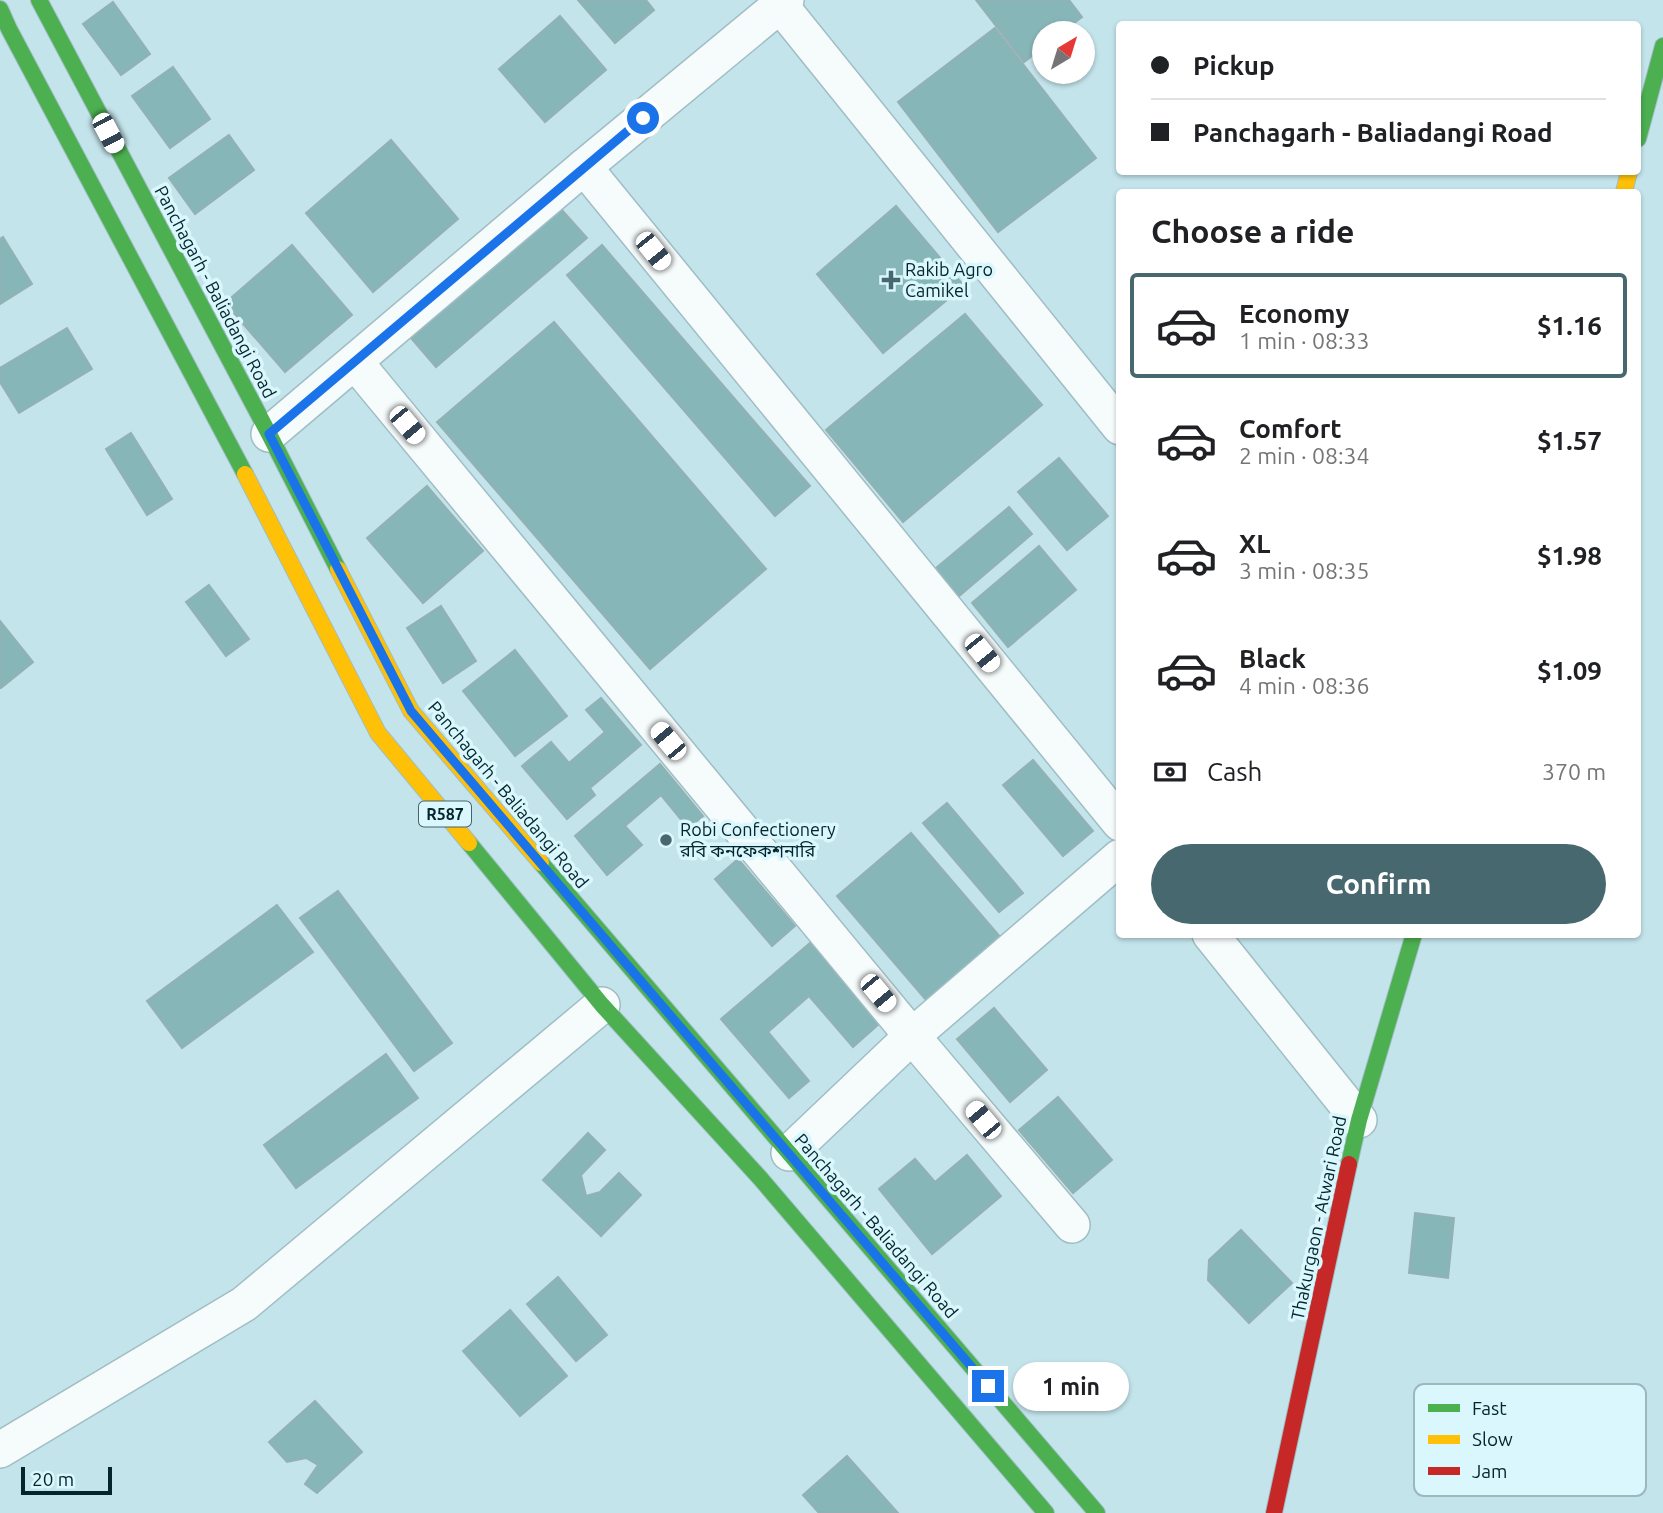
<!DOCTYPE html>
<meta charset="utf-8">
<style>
:root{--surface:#fff;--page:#f2f2f2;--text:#202124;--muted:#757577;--line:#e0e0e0;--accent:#47686f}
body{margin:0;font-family:Ubuntu,"Noto Sans Bengali",sans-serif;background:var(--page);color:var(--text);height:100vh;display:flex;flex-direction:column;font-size:26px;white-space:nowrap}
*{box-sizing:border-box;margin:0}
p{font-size:23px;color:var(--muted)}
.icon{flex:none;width:38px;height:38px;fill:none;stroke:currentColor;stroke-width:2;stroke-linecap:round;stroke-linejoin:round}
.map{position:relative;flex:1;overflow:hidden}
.sheet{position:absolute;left:1116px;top:189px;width:525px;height:749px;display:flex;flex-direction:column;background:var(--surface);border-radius:7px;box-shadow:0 2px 5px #0004}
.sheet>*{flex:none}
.guide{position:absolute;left:1116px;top:21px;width:525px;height:154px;border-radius:7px;box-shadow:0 2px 5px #0004;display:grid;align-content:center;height:154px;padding:0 35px;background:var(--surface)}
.needle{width:46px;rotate:38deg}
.controls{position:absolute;left:1032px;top:21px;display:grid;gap:14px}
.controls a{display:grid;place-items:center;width:63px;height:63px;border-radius:50%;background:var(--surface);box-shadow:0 2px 5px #0004;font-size:35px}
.scale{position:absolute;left:21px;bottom:18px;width:91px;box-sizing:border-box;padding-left:7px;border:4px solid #03252b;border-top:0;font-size:19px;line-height:24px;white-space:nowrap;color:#03252b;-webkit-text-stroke:5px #daf7fe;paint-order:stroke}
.end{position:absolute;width:32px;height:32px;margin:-16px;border:9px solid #1a73e8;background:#fff;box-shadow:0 0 0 4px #fff}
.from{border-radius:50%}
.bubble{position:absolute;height:49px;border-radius:24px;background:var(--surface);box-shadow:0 2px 5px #0004;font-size:23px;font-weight:700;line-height:49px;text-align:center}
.car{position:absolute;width:21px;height:42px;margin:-21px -10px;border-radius:9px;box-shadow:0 0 5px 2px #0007;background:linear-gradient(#fff 24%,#345 0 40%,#fff 0 76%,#345 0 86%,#fff 0)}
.guide b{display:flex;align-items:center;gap:24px;height:66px;font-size:26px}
.guide b+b{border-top:2px solid var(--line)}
.guide i{width:18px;height:18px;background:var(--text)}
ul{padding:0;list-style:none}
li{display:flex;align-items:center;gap:21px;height:105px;margin:0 14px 10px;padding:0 21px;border:4px solid transparent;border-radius:7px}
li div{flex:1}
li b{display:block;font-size:26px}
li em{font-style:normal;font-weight:700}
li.active{border-color:var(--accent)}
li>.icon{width:63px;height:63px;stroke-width:1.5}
h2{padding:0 35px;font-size:32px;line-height:84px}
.pay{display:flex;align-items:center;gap:18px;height:77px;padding:0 35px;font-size:26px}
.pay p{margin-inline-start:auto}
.primary-button{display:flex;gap:14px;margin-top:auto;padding:14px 35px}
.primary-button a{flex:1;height:80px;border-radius:42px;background:var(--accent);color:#fff;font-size:28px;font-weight:700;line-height:80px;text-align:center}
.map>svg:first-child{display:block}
</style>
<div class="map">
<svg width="1663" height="1513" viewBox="0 0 1663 1513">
<rect width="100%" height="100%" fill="#c4e4ec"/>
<g fill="#87b6b9" stroke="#93b1b4" stroke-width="2">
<polygon points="578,0 646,0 654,10 615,43"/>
<polygon points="976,0 1069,0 1082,17 1061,33 1045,33 1045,46 1024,62"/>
<polygon points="113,2 150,54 121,75 83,24"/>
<polygon points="560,16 606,70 545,122 499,69"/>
<polygon points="995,28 1096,158 998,232 898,102"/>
<polygon points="173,67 210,119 170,148 132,96"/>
<polygon points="229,135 254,170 195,214 169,178"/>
<polygon points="391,140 458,219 373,292 306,213"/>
<polygon points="896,206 964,286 883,353 817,274"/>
<polygon points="561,209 587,238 436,367 411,338"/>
<polygon points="3,237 32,284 0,304 0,239"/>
<polygon points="292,245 352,315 285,372 225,303"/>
<polygon points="602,245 810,486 775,516 567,275"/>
<polygon points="965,314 1042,405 903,522 826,430"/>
<polygon points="554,322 766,569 650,669 437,422"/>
<polygon points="67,328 92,369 19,413 0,382 0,368"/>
<polygon points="131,433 172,499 147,515 106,449"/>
<polygon points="1059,458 1108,516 1067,550 1018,492"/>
<polygon points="427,486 483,551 423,603 367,538"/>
<polygon points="1009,507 1032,534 958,597 935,569"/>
<polygon points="1039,546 1076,590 1008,647 972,603"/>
<polygon points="209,585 249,639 226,656 186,602"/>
<polygon points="441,606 476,661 443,683 407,628"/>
<polygon points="0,621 33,662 1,688 0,688"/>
<polygon points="515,650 567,716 515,756 463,691"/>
<polygon points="601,698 641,745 590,788 595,795 567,819 522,766 551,742 569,763 605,732 586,710"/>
<polygon points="1033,760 1093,831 1063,856 1003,785"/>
<polygon points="660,764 703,816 688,828 661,795 625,826 642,845 607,875 575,836"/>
<polygon points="947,803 1023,893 999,912 923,823"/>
<polygon points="911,833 1001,938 927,1001 837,896"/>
<polygon points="738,859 795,926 772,946 715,879"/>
<polygon points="338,891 452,1043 414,1071 300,918"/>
<polygon points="277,905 313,952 182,1048 147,1001"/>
<polygon points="810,943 879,1024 853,1047 809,996 768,1032 809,1081 789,1098 721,1019"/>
<polygon points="994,1008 1047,1070 1010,1102 957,1039"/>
<polygon points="386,1054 418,1098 296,1188 264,1145"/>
<polygon points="1058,1097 1112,1160 1073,1193 1019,1130"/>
<polygon points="588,1133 605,1150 581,1175 586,1196 600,1192 619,1173 641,1195 601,1236 543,1180"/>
<polygon points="967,1155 1001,1196 932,1254 879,1189 915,1159 935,1182"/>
<polygon points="1415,1213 1454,1218 1448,1278 1409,1273"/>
<polygon points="1241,1230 1292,1283 1249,1323 1208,1280 1209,1260"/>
<polygon points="558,1277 607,1335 576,1361 527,1304"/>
<polygon points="510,1310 567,1376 520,1416 463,1351"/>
<polygon points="315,1401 362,1452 317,1493 305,1484 318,1465 306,1458 287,1462 269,1442"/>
<polygon points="847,1456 898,1513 819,1513 803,1495"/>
</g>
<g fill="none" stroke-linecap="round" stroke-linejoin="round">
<g stroke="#a0bdc4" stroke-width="38">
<g id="street">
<polyline points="780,5 1120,427"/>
<polyline points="584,167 1120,823"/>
<polyline points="355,362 912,1036 1072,1225"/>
<polyline points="269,434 584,167 786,0"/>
<polyline points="1210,934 1359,1120"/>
<polyline points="789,1153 912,1036 1120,857"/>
<polyline points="0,1450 244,1304 602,1005"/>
</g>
</g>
<g stroke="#a0bdc4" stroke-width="18">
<g id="fast">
<polyline points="39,0 269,434 338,569"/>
<polyline points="0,9 9,29 245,474"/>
<polyline points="1638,139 1663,46"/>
<polyline points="469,843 602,1005 760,1178 1046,1513"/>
<polyline points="541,863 1097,1513"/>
<polyline points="1349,1164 1359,1120 1414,934"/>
</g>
</g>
<g stroke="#a0bdc4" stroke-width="18">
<g id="slow">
<polyline points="1624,192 1629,172"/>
<polyline points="245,474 378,733 469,843"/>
<polyline points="338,569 411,711 541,863"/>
</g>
</g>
<g stroke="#a0bdc4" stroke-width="18">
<polyline id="jam" points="1274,1513 1349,1164"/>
</g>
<use href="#street" stroke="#f6fbfc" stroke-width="35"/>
<use href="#fast" stroke="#4caf50" stroke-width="16"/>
<use href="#slow" stroke="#ffc107" stroke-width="16"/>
<use href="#jam" stroke="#c62828" stroke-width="16"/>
</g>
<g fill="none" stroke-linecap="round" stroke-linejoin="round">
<polyline stroke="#1a73e8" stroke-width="9" points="643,118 269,434 411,711 634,973 988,1386"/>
</g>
<g fill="#47686f" stroke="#daf7fe" stroke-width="2.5">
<path d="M887.5 269.5h7v7h7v7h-7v7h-7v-7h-7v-7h7z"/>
<circle cx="666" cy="840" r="7"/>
</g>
<g text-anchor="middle" stroke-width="7" stroke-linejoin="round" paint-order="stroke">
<rect fill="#daf7fe" stroke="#44646a" stroke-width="2" x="419" y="801.5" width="52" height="25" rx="5"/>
<g font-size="16" font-weight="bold" fill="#03252b">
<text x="445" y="820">R587</text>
</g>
<g font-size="18" fill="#03252b" stroke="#daf7fe" text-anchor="start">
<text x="905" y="276">Rakib Agro<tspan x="905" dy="21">Camikel</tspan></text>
<text x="680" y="836">Robi Confectionery<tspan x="680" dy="21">রবি কনফেকশনারি</tspan></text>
</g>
<g font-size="18" fill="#03252b" stroke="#daf7fe">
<text transform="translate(215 292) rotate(62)" y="6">Panchagarh - Baliadangi Road</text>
<text transform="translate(508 795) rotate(50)" y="6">Panchagarh - Baliadangi Road</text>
<text transform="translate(1319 1218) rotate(-78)" y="6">Thakurgaon - Atwari Road</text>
<text transform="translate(876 1226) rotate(49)" y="6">Panchagarh - Baliadangi Road</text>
</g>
</g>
<rect x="1414" y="1384" width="232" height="112" rx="10" fill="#daf7fe" stroke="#9ab8bf" stroke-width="2"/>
<rect x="1428" y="1404" width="32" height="8" fill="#4caf50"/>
<rect x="1428" y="1435" width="32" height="9" fill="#ffc107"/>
<rect x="1428" y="1467" width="32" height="8" fill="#c62828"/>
<g font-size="19" fill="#03252b">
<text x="1472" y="1415">Fast</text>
<text x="1472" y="1446">Slow</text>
<text x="1472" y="1478">Jam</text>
</g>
</svg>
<div class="controls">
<a><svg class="needle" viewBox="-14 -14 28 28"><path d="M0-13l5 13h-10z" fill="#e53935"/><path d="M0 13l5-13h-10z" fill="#757577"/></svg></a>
</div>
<div class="scale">20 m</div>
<i class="end from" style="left:643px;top:118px"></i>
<i class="end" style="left:988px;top:1386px"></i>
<div class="bubble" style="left:1013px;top:1362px;width:116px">1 min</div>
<i class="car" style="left:108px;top:133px;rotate:152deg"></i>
<i class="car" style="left:653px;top:251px;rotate:141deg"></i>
<i class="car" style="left:407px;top:425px;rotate:140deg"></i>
<i class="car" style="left:982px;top:653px;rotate:141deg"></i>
<i class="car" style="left:668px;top:741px;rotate:320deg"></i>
<i class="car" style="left:878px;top:993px;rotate:140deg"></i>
<i class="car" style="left:983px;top:1120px;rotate:320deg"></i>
<div class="guide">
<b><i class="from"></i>Pickup</b>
<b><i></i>Panchagarh - Baliadangi Road</b>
</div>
<section class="sheet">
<h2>Choose a ride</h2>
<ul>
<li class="active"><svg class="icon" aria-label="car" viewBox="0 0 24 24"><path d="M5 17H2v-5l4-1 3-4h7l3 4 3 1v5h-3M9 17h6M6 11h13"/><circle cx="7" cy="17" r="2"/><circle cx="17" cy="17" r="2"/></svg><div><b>Economy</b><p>1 min · 08:33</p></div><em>$1.16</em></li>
<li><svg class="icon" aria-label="car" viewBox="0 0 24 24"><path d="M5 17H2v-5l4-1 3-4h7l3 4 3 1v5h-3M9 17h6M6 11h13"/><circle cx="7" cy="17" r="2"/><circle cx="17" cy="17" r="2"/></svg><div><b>Comfort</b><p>2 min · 08:34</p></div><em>$1.57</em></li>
<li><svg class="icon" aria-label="car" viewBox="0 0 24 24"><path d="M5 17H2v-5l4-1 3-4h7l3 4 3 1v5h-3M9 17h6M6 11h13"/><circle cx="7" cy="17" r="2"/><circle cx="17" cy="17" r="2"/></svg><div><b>XL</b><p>3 min · 08:35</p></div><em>$1.98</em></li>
<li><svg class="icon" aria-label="car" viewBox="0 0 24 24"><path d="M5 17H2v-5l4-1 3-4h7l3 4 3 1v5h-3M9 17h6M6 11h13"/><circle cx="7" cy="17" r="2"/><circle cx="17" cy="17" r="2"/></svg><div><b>Black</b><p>4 min · 08:36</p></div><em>$1.09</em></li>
</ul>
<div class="pay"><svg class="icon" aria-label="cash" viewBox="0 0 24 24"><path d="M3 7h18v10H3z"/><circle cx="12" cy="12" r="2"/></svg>Cash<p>370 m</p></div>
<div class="primary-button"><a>Confirm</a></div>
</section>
</div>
